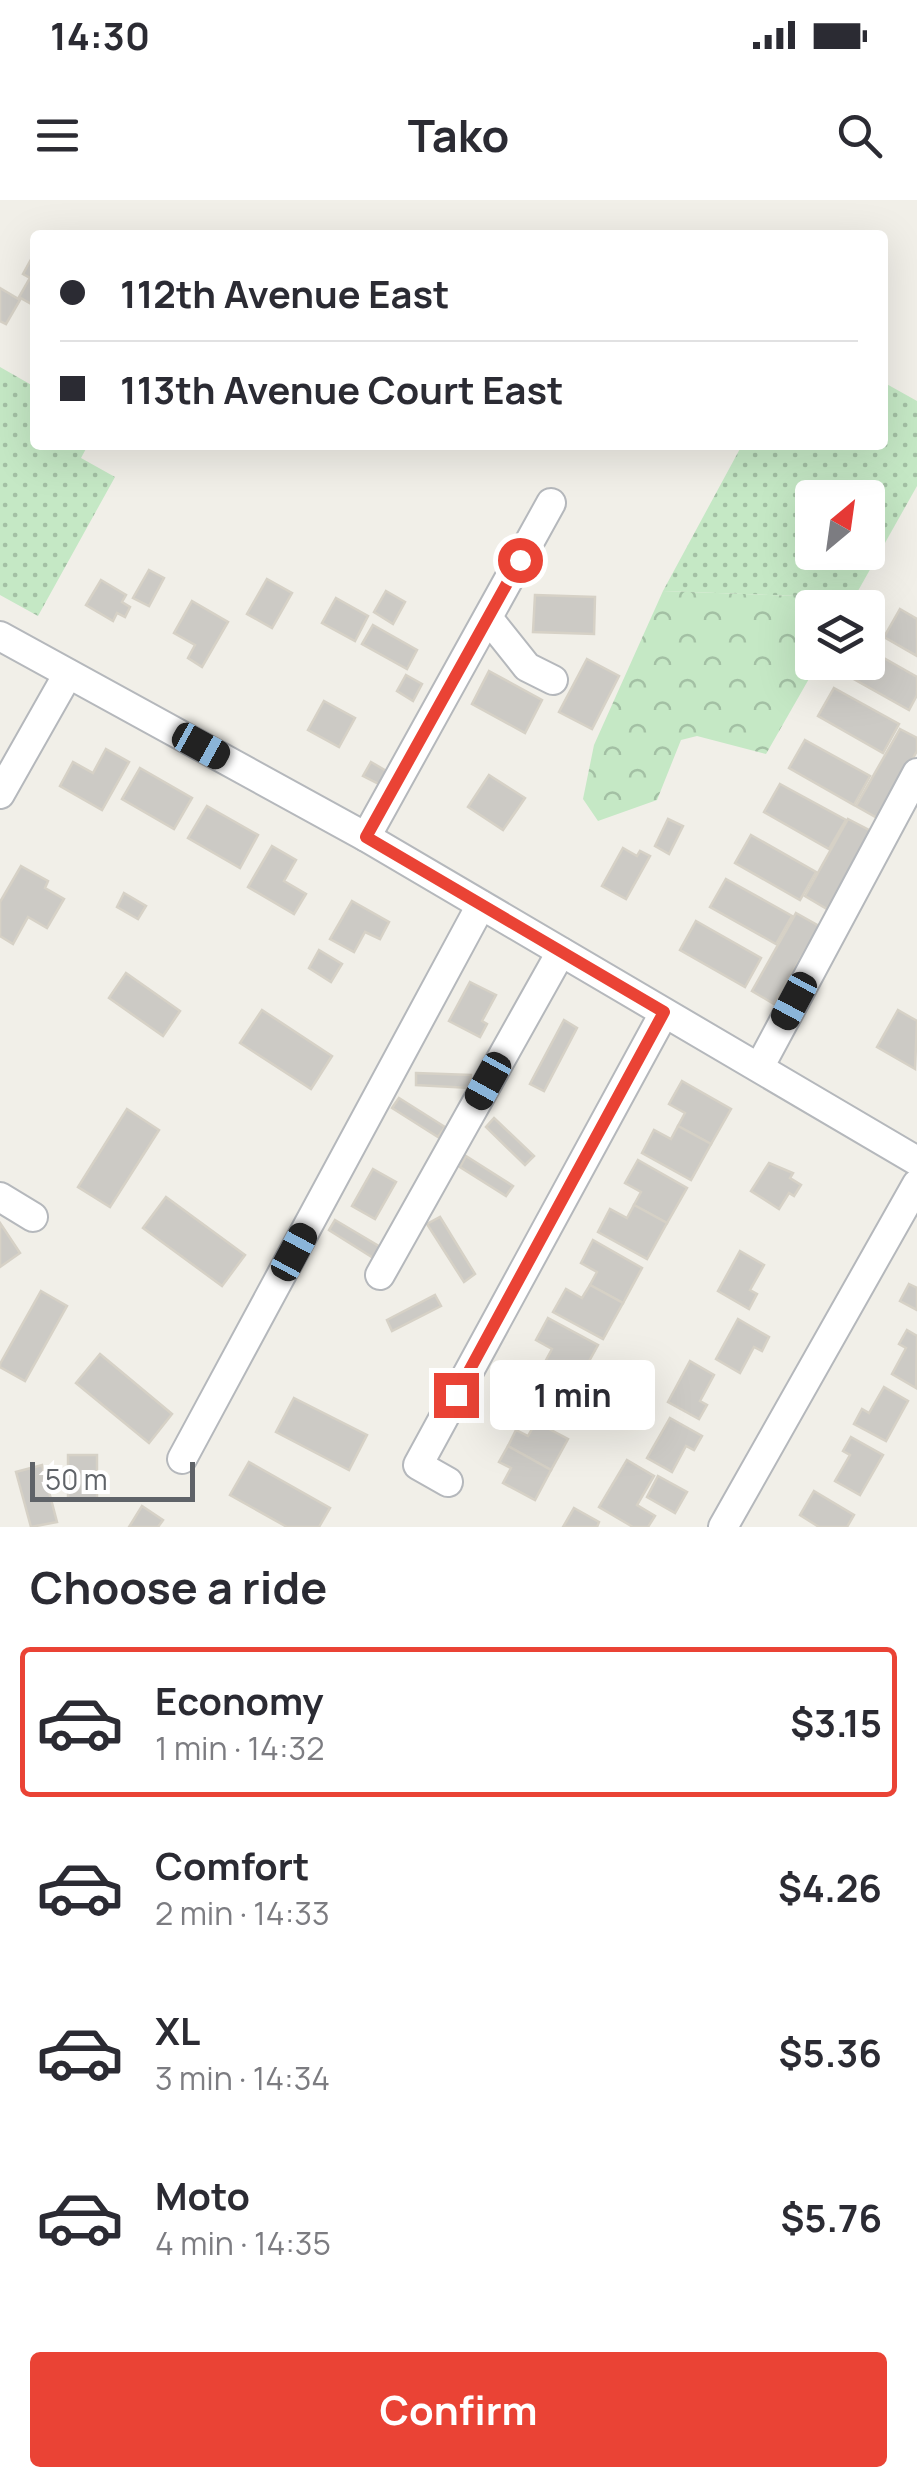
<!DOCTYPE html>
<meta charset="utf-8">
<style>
:root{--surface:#fff;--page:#f2f2f3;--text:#2b2b33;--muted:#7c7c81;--line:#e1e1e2;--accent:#ea4335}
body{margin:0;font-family:Manrope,sans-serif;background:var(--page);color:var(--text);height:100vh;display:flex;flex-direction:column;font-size:38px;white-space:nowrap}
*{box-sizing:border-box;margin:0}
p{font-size:32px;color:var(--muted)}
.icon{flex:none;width:55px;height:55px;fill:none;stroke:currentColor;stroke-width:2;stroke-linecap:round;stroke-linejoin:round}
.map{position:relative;height:1327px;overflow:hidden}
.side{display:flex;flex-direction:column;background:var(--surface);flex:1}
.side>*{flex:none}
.hud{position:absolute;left:30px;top:30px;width:858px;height:220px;border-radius:10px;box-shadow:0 10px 40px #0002;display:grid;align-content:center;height:220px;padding:0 30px;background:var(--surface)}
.needle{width:65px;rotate:29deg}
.controls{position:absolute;left:795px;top:280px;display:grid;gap:20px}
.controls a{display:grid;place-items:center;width:90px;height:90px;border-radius:10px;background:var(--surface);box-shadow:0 10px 40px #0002;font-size:50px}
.scale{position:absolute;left:30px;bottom:25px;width:165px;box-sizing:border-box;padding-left:10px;border:5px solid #5f6368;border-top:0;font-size:28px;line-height:35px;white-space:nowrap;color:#5f6368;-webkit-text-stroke:8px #fff;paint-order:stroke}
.end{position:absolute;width:45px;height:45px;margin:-22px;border:12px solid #ea4335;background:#fff;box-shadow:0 0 0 5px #fff}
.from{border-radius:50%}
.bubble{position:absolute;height:70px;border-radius:10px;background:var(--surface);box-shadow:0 10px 40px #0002;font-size:32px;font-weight:700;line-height:70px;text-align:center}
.car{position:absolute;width:30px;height:60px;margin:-30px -15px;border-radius:12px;box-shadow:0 0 8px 2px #0007;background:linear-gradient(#222 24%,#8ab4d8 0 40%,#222 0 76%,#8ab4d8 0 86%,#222 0)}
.hud b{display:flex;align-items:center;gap:35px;height:95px;font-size:38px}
.hud b+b{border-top:2px solid var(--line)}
.hud i{width:25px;height:25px;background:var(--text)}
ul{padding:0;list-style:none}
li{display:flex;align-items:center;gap:30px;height:150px;margin:0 20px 15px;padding:0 10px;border:5px solid transparent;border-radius:10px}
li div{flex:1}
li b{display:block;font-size:38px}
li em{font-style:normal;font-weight:700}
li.on{border-color:var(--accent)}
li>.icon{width:90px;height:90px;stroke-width:1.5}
h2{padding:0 30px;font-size:45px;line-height:120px}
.primary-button{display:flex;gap:20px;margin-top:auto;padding:20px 30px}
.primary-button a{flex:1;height:115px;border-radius:10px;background:var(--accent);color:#fff;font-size:40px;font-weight:700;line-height:115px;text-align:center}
.status{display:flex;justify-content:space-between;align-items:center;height:70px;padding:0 50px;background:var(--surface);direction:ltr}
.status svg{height:28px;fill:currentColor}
header{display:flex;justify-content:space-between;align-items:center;height:130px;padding:0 30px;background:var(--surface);font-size:45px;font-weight:700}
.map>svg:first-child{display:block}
</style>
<div class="status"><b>14:30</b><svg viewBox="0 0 49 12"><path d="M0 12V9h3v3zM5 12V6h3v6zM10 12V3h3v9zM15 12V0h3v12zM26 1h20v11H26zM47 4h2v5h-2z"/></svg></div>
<header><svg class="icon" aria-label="menu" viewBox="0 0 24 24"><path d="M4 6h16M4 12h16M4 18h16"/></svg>Tako<svg class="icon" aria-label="search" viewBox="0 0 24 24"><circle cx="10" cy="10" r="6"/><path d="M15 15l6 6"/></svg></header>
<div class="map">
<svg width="917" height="1327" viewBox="0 0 917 1327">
<defs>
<pattern id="grass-dots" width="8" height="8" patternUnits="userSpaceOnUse" patternTransform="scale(2.5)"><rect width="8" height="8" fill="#c5e8c5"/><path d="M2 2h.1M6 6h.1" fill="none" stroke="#a3c0a4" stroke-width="1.8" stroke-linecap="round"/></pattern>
<pattern id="forest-crowns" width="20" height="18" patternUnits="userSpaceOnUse" patternTransform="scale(2.5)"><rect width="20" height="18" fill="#c5e8c5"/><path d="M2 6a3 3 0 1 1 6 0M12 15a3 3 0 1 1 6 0" fill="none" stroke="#a3c0a4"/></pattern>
</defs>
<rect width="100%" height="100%" fill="#f1efe8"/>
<g fill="url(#grass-dots)" fill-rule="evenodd">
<polygon points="0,167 35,187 35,245 88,245 81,258 115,277 38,416 0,395"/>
<path d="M883,182L917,201V286L854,398L663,391L742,245H882ZM812,298H868V352H812Z"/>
</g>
<polygon fill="url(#forest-crowns)" points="663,391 854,398 849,407 812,408 812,462 818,463 766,554 697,536 681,540 657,600 598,621 583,599 594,545"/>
<g fill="#cccac5" stroke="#d6d1c6" stroke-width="2.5">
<polygon points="34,54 35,55 35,106 19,97 30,78 23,74"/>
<polygon points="0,88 20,100 6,124 0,121"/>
<polygon points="149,370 164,378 149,406 133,398"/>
<polygon points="267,379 292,393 272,428 247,414"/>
<polygon points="101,380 126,395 122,402 130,407 125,417 117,413 113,421 86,405"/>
<polygon points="386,391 405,402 393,424 374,412"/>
<polygon points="535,395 595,397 594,434 533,432"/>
<polygon points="336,398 368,416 355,441 322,423"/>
<polygon points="192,401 228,422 202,467 188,458 195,445 174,433"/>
<polygon points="900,409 917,419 917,456 884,437"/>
<polygon points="373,425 417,450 407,469 362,444"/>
<polygon points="868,449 917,477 917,495 909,510 843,473 849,462 868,462"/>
<polygon points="587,459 619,476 592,529 559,512"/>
<polygon points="489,471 542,500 525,533 472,504"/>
<polygon points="406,475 422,484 413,501 397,491"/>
<polygon points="834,488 899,524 883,553 818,516"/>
<polygon points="324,501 355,518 339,547 308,530"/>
<polygon points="900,529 917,538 917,551 879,619 856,606"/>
<polygon points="805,540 870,576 854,605 789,568"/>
<polygon points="106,549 129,562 102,610 60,586 73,562 93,573"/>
<polygon points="371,562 388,572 381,585 363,576"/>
<polygon points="140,568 192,598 174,629 122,599"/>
<polygon points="489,575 525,598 503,630 468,607"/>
<polygon points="780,584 846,620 829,649 764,612"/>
<polygon points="207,606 258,635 240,668 188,638"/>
<polygon points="668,619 683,626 669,654 655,646"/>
<polygon points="848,619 871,631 827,709 805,696"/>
<polygon points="751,635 816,672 800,700 735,663"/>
<polygon points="272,646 296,660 284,681 306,694 294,714 248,687"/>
<polygon points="623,648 637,656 640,651 650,656 626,699 602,686"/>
<polygon points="21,666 48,681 45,688 64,699 47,728 28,717 13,744 0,736 0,702"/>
<polygon points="726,679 792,716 776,744 710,707"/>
<polygon points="124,693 146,706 138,719 117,707"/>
<polygon points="352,701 389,722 380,739 365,732 354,752 330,739"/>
<polygon points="796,713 819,726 774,804 752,791"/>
<polygon points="696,721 761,758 745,787 680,750"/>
<polygon points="319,750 342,764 331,782 309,768"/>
<polygon points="126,773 180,811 163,836 109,798"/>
<polygon points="470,782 496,795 482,821 487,824 480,837 449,821"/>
<polygon points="262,810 332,856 311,889 240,843"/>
<polygon points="898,810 917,821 915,869 877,847"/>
<polygon points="564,820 577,828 544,891 530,884"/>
<polygon points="416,873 471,875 470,888 416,885"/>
<polygon points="682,881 731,909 711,944 678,926 685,913 669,904"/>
<polygon points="399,898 445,927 438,937 392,908"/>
<polygon points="127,909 159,930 110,1007 78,987"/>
<polygon points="494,918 534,956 525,965 486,927"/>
<polygon points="678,926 711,944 691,980 642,953 654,930 671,939"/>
<polygon points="466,956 513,986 506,996 460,967"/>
<polygon points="638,960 687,988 667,1023 634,1005 641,992 625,983"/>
<polygon points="769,963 793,973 790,978 801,985 794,996 789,993 779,1009 751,991"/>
<polygon points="373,969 396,982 375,1019 352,1006"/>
<polygon points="166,997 245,1055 222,1086 143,1028"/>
<polygon points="634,1005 667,1023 647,1059 598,1032 610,1009 627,1018"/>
<polygon points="440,1017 475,1074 464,1082 427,1024"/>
<polygon points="335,1020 382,1048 375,1059 329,1030"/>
<polygon points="0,1023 20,1053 0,1067"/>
<polygon points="593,1040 642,1068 623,1103 590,1085 597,1072 581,1063"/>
<polygon points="740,1051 764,1065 750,1090 757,1094 749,1109 718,1091"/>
<polygon points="909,1084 917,1088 917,1110 900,1101"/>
<polygon points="590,1085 623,1103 603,1139 553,1112 566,1089 582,1098"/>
<polygon points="41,1091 67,1106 25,1181 0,1167 0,1164"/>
<polygon points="435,1095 441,1106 392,1131 387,1120"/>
<polygon points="548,1118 598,1145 578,1181 545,1162 552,1149 536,1140"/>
<polygon points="738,1119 769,1137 762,1151 754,1147 740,1173 716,1159"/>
<polygon points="907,1130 917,1136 916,1188 892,1174 906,1148 899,1144"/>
<polygon points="100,1154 172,1214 149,1243 76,1183"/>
<polygon points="690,1161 714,1175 700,1201 707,1205 699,1219 668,1202"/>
<polygon points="545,1162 578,1181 558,1217 509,1189 521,1167 537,1176"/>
<polygon points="884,1187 908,1201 886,1241 854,1224 862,1209 869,1213"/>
<polygon points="294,1198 367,1235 349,1270 276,1232"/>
<polygon points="670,1218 702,1236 694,1250 686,1246 672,1272 647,1258"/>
<polygon points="536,1222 568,1239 551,1270 508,1246 516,1230 528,1236"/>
<polygon points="851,1237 883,1255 860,1295 835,1281 850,1255 843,1251"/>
<polygon points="508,1246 551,1270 535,1300 503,1283 511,1268 499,1262"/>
<rect x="68" y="1255" width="29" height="44"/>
<polygon points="627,1260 654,1276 637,1305 655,1316 648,1327 633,1327 599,1307"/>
<polygon points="249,1262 330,1308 319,1327 287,1327 230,1295"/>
<polygon points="42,1265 57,1322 31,1327 16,1272"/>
<polygon points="658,1276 687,1292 675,1313 647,1297"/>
<polygon points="814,1291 854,1315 847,1327 819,1327 800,1315"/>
<polygon points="142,1306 163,1320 158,1327 129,1327"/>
<polygon points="574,1308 599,1322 597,1327 563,1327"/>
</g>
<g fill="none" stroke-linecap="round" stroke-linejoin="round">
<g stroke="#b5b8bc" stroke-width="32">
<g id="minor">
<polyline points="488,418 527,467 553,480"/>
<polyline points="0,436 366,637 917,961"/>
<polyline points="0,594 68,474"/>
<polyline points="366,637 551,303"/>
<polyline points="760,866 917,573"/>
<polyline points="0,997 33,1017"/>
<polyline points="380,1075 561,752"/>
<polyline points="182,1259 481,705"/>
<polyline points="448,1282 418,1265 664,813"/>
<polyline points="723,1327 917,984"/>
</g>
</g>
<use href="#minor" stroke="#fff" stroke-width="28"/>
</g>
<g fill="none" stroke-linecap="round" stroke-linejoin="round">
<polyline stroke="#ea4335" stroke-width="12" points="456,1195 664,812 366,637 520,360"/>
</g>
</svg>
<div class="controls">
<a><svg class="needle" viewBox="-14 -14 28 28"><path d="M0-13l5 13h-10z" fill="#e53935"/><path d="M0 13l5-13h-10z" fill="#7c7c81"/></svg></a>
<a><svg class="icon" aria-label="layers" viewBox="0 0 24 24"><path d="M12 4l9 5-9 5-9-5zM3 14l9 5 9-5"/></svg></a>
</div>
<div class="scale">50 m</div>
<i class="end from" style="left:520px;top:360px"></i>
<i class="end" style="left:456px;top:1195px"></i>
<div class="bubble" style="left:490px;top:1160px;width:165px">1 min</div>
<i class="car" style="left:201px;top:546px;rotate:119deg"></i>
<i class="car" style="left:794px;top:801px;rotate:208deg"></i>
<i class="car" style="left:488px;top:881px;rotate:209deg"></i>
<i class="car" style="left:294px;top:1052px;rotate:28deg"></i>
<div class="hud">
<b><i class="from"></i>112th Avenue East</b>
<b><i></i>113th Avenue Court East</b>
</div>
</div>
<section class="side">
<h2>Choose a ride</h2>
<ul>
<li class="on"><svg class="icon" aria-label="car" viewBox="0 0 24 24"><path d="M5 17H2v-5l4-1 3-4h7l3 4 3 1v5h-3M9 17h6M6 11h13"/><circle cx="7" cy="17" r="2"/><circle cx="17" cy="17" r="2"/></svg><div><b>Economy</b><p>1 min · 14:32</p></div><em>$3.15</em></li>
<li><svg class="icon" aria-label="car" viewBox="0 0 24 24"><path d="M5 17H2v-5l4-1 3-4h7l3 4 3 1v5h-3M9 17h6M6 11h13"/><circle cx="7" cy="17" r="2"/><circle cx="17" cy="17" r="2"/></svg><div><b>Comfort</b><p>2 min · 14:33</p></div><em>$4.26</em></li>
<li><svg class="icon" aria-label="car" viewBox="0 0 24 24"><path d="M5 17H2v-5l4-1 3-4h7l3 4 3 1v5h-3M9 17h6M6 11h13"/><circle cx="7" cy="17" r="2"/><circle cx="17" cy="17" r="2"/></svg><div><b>XL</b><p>3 min · 14:34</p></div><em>$5.36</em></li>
<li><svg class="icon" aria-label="car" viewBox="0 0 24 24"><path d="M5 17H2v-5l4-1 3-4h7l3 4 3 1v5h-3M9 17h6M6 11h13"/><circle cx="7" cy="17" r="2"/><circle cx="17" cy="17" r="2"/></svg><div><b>Moto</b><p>4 min · 14:35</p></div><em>$5.76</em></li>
</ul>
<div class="primary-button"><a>Confirm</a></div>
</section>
